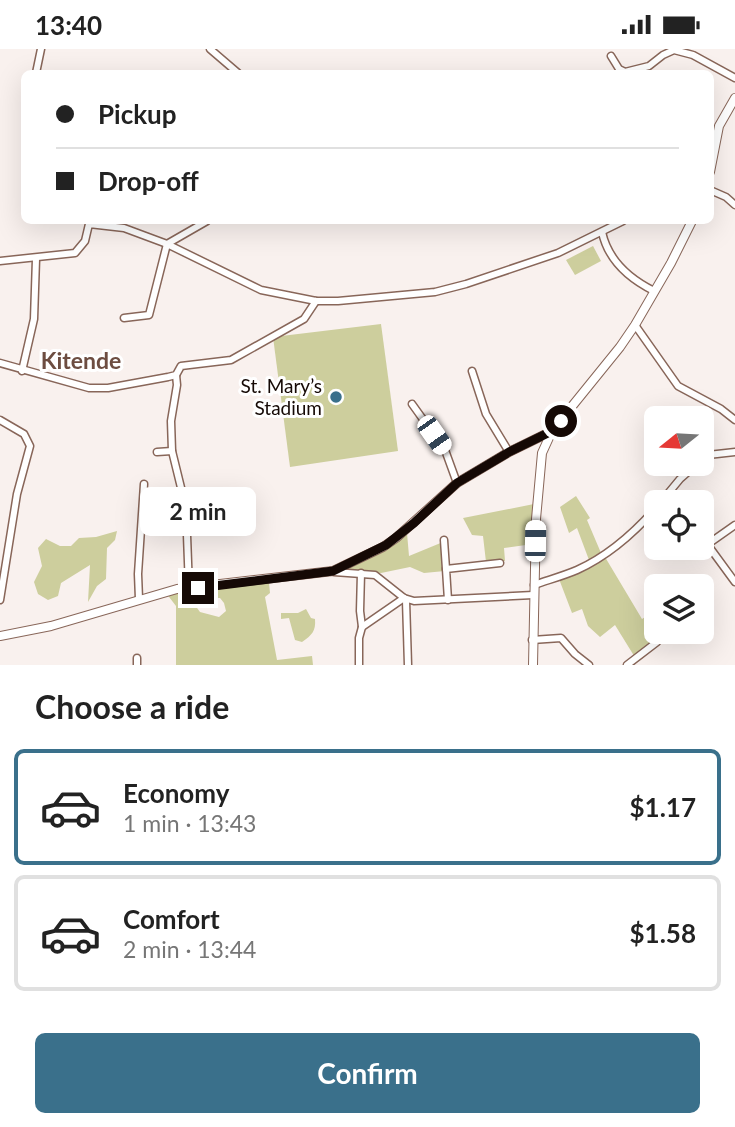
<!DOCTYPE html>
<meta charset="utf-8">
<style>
:root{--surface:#fff;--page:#f6f6f6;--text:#222;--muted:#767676;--line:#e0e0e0;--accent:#3a708b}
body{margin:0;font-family:Lato,sans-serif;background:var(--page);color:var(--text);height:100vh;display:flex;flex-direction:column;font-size:26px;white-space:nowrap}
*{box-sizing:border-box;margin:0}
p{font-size:23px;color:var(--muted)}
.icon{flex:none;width:38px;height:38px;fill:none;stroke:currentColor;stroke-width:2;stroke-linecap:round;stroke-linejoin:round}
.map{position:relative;height:616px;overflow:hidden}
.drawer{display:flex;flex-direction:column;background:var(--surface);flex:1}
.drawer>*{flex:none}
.top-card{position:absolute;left:21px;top:21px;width:693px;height:154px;border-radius:10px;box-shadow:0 7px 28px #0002;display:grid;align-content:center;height:154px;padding:0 35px;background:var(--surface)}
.needle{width:46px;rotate:252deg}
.tools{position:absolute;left:644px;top:357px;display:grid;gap:14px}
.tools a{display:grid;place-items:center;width:70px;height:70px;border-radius:10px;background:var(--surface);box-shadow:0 7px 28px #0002;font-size:35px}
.end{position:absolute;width:32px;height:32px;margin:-16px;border:9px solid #150905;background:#fff;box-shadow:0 0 0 4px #fff}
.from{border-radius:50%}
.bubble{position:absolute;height:49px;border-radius:10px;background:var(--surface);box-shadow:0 7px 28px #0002;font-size:23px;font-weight:700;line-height:49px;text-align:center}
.car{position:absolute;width:21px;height:42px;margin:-21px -10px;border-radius:9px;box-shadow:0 0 5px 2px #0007;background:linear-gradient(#fff 24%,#345 0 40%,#fff 0 76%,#345 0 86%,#fff 0)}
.top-card b{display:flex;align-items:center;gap:24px;height:66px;font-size:26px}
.top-card b+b{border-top:2px solid var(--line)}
.top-card i{width:18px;height:18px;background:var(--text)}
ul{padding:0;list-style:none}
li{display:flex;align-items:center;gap:21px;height:116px;margin:0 14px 10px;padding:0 21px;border:4px solid var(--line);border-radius:10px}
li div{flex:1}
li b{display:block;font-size:26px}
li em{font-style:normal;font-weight:700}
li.current{border-color:var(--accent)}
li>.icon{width:63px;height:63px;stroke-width:1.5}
h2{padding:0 35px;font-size:32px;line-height:84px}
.button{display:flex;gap:14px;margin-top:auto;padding:14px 35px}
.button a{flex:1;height:80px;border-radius:10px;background:var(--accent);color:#fff;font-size:28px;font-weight:700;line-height:80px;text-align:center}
.status{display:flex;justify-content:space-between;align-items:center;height:49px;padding:0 35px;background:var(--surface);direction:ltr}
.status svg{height:19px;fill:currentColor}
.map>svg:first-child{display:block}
</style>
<div class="status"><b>13:40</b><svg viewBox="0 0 49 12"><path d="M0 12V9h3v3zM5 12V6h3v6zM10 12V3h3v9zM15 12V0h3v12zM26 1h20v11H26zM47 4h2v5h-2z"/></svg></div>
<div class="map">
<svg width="735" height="616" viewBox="0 0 735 616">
<rect width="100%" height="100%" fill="#f9f1ee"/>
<g fill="#cdce9d">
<polygon points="593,197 601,212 575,226 566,211"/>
<polygon points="381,275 398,402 290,418 273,288"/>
<polygon points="576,447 590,469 587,471 601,504 589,511 577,479 569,484 560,458"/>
<polygon points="534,455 533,495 504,499 505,512 486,513 483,487 472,486 463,469"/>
<polygon points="117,482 115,491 107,499 106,530 97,537 88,553 90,516 61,534 58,547 48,551 38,545 34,533 42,517 38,499 46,490 60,497 71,497 79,489 96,488"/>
<polygon points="407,484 409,507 443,493 445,522 424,524 410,518 381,524 361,522 339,523"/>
<polygon points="605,508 642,570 656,561 656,583 672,583 636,610 615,576 600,588 588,577 582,560 572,564 559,530"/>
<polygon points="269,534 270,544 265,548 277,611 312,607 313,616 176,616 176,557 166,544 189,541 192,552 200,563 219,568 226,562 224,554 220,549 208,549 209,538"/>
<path d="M306,560L311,569L315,570C316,582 312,586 302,593L295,591L289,569L281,570V564H298Z"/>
</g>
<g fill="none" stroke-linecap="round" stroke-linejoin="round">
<g stroke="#886659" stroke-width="9">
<g id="minor">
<polyline points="210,0 238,24"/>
<polyline points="611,7 619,20 625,23 649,17 663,6 674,1 693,6 735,29"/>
<polyline points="36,24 41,0"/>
<polyline points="710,141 726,148 735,156"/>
<path d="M602,183C608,211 630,230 654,242"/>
<polyline points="0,212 75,204 85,192 89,175 124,179 167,195 261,241 316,252 338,252 435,243 466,235 558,204 623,172"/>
<polyline points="124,269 149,266 167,195 207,172"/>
<polyline points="635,276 678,337 721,360 735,371"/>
<polyline points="0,314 89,339 108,339 168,328 176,326 181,317 231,311 304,270 316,252"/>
<polyline points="22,322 34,270 36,210"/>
<polyline points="472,322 486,365 509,403"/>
<polyline points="176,326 177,336 171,372 172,402 186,459 189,540"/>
<polyline points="412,355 445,401 457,434"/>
<polyline points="0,371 24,385 30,397 17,445 0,551"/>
<polyline points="157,403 172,402"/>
<polyline points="702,410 708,406 735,403"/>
<polyline points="661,453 680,430 697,415"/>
<polyline points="702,488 735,533"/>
<polyline points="444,491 446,520"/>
<polyline points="708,495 735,476"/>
<polyline points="334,523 375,526 404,549 414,552 533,546"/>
<polyline points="361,524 360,562 362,578"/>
<path d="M534,536C548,531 563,527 577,521C608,507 634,484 656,459"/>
<polyline points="139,550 138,525 144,435"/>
<polyline points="406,551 408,616"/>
<polyline points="448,551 446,520 500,514"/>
<polyline points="532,591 561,589 575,605 589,616"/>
<polyline points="137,609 137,616"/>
<polyline points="359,616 359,589 362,578 404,549"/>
<polyline points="627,616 657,593"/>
</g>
</g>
<g stroke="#886659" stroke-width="10">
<g id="tertiary">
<polyline points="710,123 719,77 735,49"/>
<polyline points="0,587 51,577 177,540 333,522 383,498 396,489 457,434 509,403 552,382"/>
<polyline points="533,616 536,470 542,404 552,382 620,298 635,276 671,214 692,172"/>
</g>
</g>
<use href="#minor" stroke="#fff" stroke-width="6"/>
<use href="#tertiary" stroke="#fff" stroke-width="8"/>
</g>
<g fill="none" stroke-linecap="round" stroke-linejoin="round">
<polyline stroke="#150905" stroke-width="9" points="198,539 333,522 386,496 414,474 457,434 509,403 552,382 561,372"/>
</g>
<circle fill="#3a708b" stroke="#fff" stroke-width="2.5" cx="336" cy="348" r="7"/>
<g text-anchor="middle" stroke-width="6" stroke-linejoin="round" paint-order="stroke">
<g font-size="19" fill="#150905" stroke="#fff" text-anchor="end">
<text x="322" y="344">St. Mary’s<tspan x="322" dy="22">Stadium</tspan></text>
</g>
<g font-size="23" font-weight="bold" fill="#6d4d41" stroke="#fff">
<text x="81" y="320">Kitende</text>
</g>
</g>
</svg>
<div class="tools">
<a><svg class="needle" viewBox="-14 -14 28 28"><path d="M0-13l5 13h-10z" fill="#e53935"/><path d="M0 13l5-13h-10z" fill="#767676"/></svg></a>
<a><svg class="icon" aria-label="locate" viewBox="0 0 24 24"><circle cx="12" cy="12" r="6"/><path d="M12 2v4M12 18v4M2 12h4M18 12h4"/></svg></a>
<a><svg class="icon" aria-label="layers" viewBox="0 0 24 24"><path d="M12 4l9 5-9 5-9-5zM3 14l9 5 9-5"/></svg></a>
</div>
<i class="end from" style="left:561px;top:372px"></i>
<i class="end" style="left:198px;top:539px"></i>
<div class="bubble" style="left:140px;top:438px;width:116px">2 min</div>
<i class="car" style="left:434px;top:386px;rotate:145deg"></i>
<i class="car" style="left:535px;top:492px;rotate:1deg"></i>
<div class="top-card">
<b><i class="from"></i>Pickup</b>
<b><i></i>Drop-off</b>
</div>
</div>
<section class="drawer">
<h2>Choose a ride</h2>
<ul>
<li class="current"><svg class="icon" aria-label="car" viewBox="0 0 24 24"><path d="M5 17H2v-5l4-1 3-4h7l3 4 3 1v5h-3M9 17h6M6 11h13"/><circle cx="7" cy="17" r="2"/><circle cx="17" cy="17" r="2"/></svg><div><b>Economy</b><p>1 min · 13:43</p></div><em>$1.17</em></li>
<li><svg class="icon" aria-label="car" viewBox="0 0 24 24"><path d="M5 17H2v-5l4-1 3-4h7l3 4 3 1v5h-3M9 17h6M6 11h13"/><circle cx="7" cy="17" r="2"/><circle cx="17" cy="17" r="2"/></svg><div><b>Comfort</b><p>2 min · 13:44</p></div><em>$1.58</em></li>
</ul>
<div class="button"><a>Confirm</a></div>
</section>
